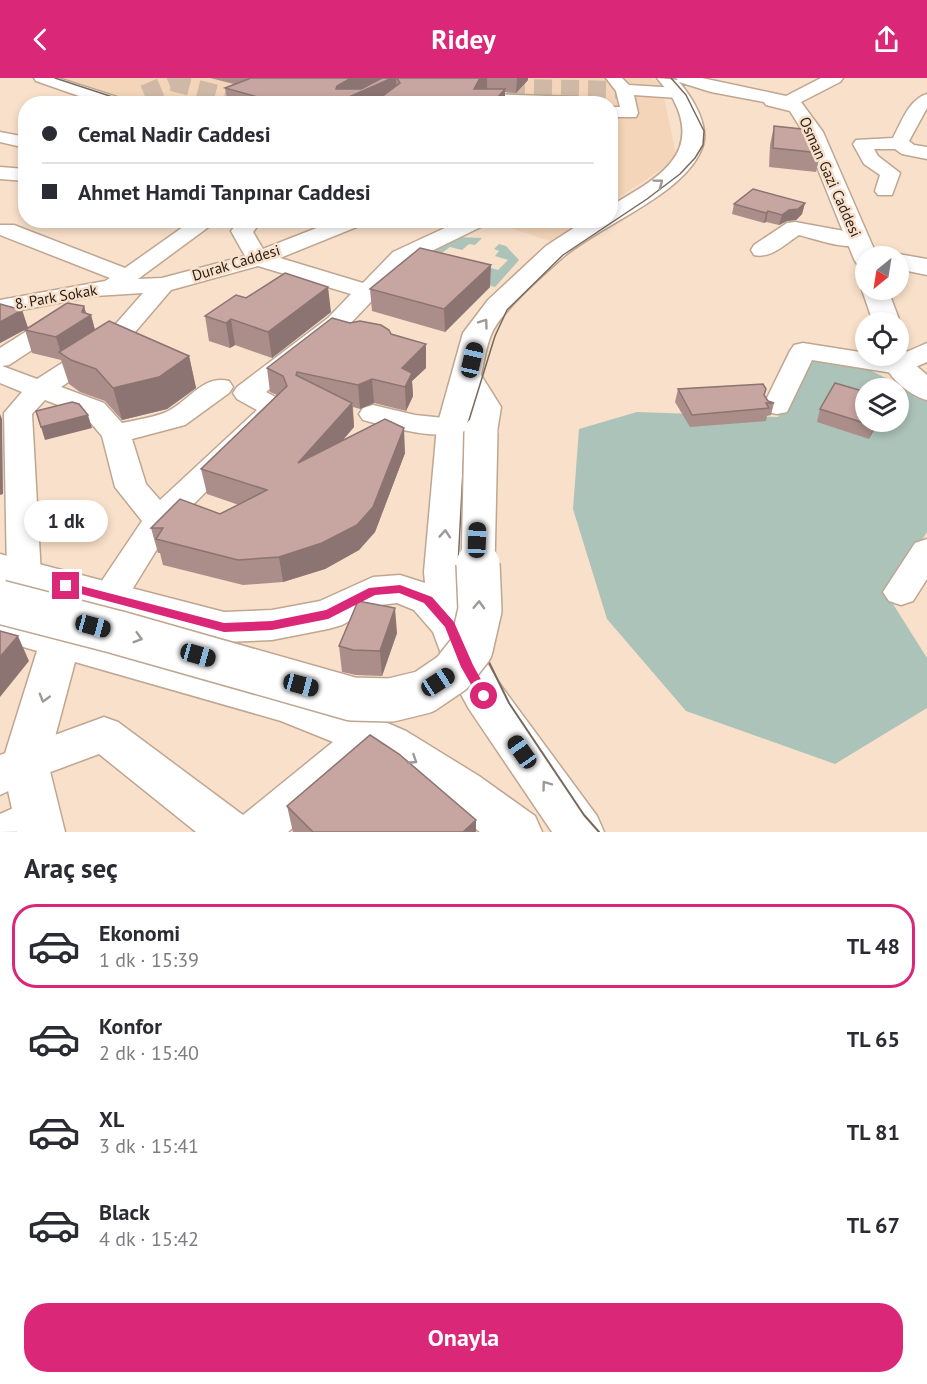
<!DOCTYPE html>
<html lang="tr">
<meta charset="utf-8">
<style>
:root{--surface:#fff;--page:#f7f7f7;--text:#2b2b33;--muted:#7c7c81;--line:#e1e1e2;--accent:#db2777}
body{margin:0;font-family:"PT Sans",sans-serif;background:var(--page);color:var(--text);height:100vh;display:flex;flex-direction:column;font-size:22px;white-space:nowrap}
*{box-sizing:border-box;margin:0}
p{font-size:20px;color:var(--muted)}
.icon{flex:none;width:33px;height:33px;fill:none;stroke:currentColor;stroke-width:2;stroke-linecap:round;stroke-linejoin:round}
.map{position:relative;height:754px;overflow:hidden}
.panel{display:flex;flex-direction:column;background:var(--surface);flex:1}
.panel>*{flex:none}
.hud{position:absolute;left:18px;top:18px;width:600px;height:132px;border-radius:24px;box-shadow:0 3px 9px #0003;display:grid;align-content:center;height:132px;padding:0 24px;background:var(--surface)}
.needle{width:39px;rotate:210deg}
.controls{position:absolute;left:855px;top:168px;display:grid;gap:12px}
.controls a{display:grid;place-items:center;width:54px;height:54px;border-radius:50%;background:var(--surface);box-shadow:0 3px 9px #0003;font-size:30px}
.end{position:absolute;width:27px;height:27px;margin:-14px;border:8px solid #db2777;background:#fff;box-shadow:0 0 0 3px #fff}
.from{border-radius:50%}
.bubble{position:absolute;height:42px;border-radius:21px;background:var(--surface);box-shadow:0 3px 9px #0003;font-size:20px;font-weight:700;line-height:42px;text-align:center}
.car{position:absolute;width:18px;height:36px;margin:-18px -9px;border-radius:8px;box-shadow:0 0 4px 2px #0007;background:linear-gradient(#222 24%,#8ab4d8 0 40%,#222 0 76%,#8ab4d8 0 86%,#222 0)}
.hud b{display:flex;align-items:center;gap:21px;height:57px;font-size:22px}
.hud b+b{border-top:2px solid var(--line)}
.hud i{width:15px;height:15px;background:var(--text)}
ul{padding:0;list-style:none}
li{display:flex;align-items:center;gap:18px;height:84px;margin:0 12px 9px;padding:0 12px;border:3px solid transparent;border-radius:24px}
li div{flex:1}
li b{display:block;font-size:22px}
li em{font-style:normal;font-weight:700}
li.active{border-color:var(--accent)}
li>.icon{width:54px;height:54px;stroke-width:1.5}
h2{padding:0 24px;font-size:27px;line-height:72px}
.button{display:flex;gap:12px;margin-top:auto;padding:12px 24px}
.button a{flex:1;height:69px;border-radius:24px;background:var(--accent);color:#fff;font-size:24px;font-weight:700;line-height:69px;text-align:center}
header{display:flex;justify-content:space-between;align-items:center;height:78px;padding:0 24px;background:var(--accent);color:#fff;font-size:27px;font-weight:700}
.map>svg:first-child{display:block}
</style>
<header><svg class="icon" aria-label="back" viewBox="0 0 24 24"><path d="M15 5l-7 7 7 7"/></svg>Ridey<svg class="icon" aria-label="share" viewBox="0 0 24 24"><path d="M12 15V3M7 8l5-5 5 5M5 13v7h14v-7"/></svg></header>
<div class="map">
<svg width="927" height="754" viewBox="0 0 927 754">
<rect width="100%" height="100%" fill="#f9e0ca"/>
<g fill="#f4d5b9">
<polygon points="58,0 651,0 661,6 677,81 611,125 610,26 138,26"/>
<polygon points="489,143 585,143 553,164"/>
</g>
<g fill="#abc3b8" fill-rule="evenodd">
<polygon points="455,159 482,160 475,167 469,166 462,172 450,169 442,175 428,172"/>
<polygon points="499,166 506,168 519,182 495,209 491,208 487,202 491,198 481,195 487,189 498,192 508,182 495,178 499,173 494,171"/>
<path d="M805,277L864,289L927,321V454L888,518L927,580V630L835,686L686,633L607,541L573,431L579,351L637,334L778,339ZM866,310H898V344H866Z"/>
</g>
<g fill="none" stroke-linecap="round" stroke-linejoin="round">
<g stroke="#cfb9a6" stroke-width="18" stroke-dasharray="18 9" stroke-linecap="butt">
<polyline points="172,4 256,26"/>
<polyline points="480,9 624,12"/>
<polyline points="144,16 182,0"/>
</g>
<g stroke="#bea691" stroke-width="3">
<g id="minor">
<polygon points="34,0 58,0 126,22 128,26 102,26 36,3"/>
<polygon points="606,0 622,0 629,7 678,10 686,15 678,20 634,17 638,35 636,39 610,39 610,29 620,29 616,13"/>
<polygon points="487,16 577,19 585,24 475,26 481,18"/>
<path d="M927,16V30L909,63L914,67L927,69V81L902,76L895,71H874L878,78L900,95L892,117H878L875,113L880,97L864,86L853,66L856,62L893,60C901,45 909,21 927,16Z"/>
<polygon points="0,54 26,59 26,70 0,64"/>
<polygon points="0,89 26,91 26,103 0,101"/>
<path d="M193,142H218L138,201L162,200L245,178L231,153L240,142H262L253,154L263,171L337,142H367L364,146L280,180L363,205L393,174L462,142H490L487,146L409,184L346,250L266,314L285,324L289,330L170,450L122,528L109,532L96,528L91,519L142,443L115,409L102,358L84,337L45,322L32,336L41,497L36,506L24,510L12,506L7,497L4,335L22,314L0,305V270L52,237L61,235L70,237L73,242L70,247L9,287L2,288L37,301L106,257L143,215L95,218L0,236V222L105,203L110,200L0,157V147H14L125,190ZM258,188L351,216L328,240L237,309L233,315L237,321L257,332L160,422L146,406L132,361L185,347L229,315L233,309L229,303C202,296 187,326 164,335C151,340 136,342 122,345L104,325L61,309L124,267L171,212Z"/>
<path d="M795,144L866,157L869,162L866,167C844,172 819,162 799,157C785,166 771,181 754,177L751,172L754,167L787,145Z"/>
<polygon points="803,265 866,275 866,278 895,279 927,265 927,284 899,296 812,282 787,334 777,336 767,334 763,328 790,273 794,267"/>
<path d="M373,327L415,337L463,342L467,348L463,354C431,362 395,350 363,342L359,336L363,330Z"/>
<polygon points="927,461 927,501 913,523 901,527 889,523 883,514 915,465"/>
<polygon points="104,639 118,644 243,737 355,646 369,641 383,646 389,658 383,670 288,754 196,754 99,676 40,698 0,717 0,677"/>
<polygon points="38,719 53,725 60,739 53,753 0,754 0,736"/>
</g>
</g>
<g stroke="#bea691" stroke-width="3">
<g id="major">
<path d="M657,0L678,2L676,0H702L786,18L821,0H843L840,4L801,24L823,54L877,178H866V188L857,186L854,181L803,54L790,33L766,27L764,24L711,14L679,4C692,19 709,46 703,67C688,116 599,147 562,180C544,196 499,235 491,257C486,269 484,284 481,297L501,329L497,354L492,361L481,364L468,359C466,416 454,494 470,548C477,568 488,587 499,605L597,738L604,754H552L469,631L446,589L433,554L414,532L397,525L380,527L342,547L328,551L272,562L224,564L0,504V476L224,534L272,532L320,523L373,499L400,497L425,505L424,494L437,348L463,255L488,222L546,168L586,142H610V128C652,103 703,79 674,23C670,14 663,8 657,0Z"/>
<polygon points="898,176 927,181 927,197 898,191 898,178 889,178"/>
<polygon points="866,207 866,212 888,212 900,244 898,246 873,244 862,212"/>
<path d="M898,270L906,272L913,285L927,297V322C908,317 885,297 882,278H898Z"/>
<polygon points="0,532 289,609 385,644 406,653 479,698 535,738 542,754 480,754 445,728 374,681 353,672 281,643 75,584 48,685 65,754 17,754 2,685 37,573 0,562"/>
</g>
</g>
<use href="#minor" fill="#fff" fill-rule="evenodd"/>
<use href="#major" fill="#fff" fill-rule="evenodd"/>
<g stroke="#78695c" stroke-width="1.5">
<polyline points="55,0 134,26"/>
<polyline points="458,488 465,355 495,258 507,232 563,177 647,121 680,96 695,80 703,67 704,53 686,17 671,0"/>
</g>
<polyline stroke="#78695c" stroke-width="2" points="458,486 458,496 483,572 509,625 584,737 599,754"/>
<g stroke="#bea691" stroke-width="36" stroke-linecap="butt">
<polyline id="major-bridge-far1" points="478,488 481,354"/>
</g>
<g stroke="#bea691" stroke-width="46" stroke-linecap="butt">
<polyline id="major-bridge" points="0,524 116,554 352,621 391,622 424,614 452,595 471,571 480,532 478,486"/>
</g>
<use href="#major-bridge-far1" stroke="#fff" stroke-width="33"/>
<use href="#major-bridge" stroke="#fff" stroke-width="43"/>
</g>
<g fill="#ab8e8a">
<polygon points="210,0 528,0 528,2 516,15 505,14 505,26 228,26 225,10 234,6"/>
<polygon points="774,48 821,75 816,94 769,89 770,67"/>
<polygon points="805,125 802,136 796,142 787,143 779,147 766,144 764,145 732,136 734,126"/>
<polygon points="426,142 456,142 441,149 426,145"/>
<polygon points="490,209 445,254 372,233 370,211"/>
<polygon points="246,220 331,234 272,280 235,267 230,270 209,263 205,238"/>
<polygon points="0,226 22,232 28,250 84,228 86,235 91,237 95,252 189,278 196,310 167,331 122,342 105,323 80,314 69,306 61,282 32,275 25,252 26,251 0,265"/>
<polygon points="391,256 426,266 426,290 412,303 413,318 406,333 374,325 360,331 353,329 354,349 343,362 405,375 375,454 359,472 325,491 283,504 243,507 163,487 160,475 158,475 151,450 220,436 239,427 207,416 201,391 277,317 270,314 267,290"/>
<polygon points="678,311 764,317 768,323 774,325 771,337 767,338 766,343 690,349 675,324"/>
<polygon points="820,331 878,344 869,361 817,344"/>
<polygon points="397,555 382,598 356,597 342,594 339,568"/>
<polygon points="287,728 476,742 476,754 293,754"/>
</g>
<g fill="#8b7471">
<polygon points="351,0 396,0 397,15 372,26 333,26 337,8"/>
<polygon points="479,0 487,0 487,14 474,11"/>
<polygon points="517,0 528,0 528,2 516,15"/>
<polygon points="505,11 505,26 492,26"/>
<polygon points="805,125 802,136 796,142 787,143 779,147 782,137 789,132"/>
<polygon points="768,133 766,144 764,145 766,135"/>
<polygon points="441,142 456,142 441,149"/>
<polygon points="491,187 490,209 445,254 444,231"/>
<polygon points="328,209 331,234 272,280 268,254"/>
<polygon points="84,228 87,240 91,237 97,260 61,276 56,259 82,234"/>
<polygon points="22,232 28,250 0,265 0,244"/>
<polygon points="231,241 235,267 230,270 226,245"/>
<polygon points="426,266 426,290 412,303 413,318 406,333 405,309 402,290"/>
<polygon points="189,278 196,310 167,331 122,342 113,310"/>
<polygon points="372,301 374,325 360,331 358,307"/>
<polygon points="352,325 354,349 302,409 298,385"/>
<polygon points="0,336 2,341 3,416 0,417"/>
<polygon points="88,337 92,350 45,362 41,349"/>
<polygon points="876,344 878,344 869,361 874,348"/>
<polygon points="404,350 405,375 375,454 359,472 325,491 283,504 279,479"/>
<polygon points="395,530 397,555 382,598 380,573"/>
<polygon points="18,558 29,583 0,619 0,579"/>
<polygon points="476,742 476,754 463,754"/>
</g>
<g fill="#c7a5a1" stroke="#8b7471" stroke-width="1.5">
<polygon points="251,0 351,0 337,8 336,11 361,11 382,0 392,0 333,26 283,26 225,10"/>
<polygon points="397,0 480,0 474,11 505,11 492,26 372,26 400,5"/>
<polygon points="774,48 811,52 821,75 773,70"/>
<polygon points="753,111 805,125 798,131 789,132 782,137 768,133 766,135 734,126"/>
<polygon points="420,170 491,187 444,231 370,211"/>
<polygon points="285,195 328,209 268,254 231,241 226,245 205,238 236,217 246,220"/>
<polygon points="67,225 84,228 82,234 91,237 56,259 25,252"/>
<polygon points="0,226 22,232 0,244"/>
<polygon points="332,240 350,245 360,243 381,247 389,252 391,256 426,266 402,290 412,295 405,309 372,301 358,307 297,294 296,297 352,325 298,385 385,341 404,350 373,429 357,447 322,465 279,479 238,482 156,461 163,450 151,450 180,421 220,436 267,412 201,391 287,308 283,298 267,290"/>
<polygon points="109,243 189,278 159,299 113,310 96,291 71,282 59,274"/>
<polygon points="835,305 866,314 866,344 876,344 874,348 820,331"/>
<polygon points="763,306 766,311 764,317 768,323 774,325 766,325 769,330 692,337 678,311"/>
<polygon points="72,324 79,326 88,337 41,349 36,333"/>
<polygon points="358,523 395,530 380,573 353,572 339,568"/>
<polygon points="0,553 18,558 0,579"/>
<polygon points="370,657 399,676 476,742 463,754 313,754 287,728"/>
</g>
<defs><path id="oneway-chevron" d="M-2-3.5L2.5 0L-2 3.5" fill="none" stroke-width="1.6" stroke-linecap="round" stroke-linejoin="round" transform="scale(1.5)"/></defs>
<g stroke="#9d9996">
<use href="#oneway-chevron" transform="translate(659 105) rotate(-37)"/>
<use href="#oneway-chevron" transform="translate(484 245) rotate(-54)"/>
<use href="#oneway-chevron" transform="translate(445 456) rotate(-86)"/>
<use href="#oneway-chevron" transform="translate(479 527) rotate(-88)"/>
<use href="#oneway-chevron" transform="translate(138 560) rotate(16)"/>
<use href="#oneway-chevron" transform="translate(44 620) rotate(106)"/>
<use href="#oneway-chevron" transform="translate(413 682) rotate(33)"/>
<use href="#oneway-chevron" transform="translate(546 707) rotate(-126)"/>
</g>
<polygon fill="#db2777" points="66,504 224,545 272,543 326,532 369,510 400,507 432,519 454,544 473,587 490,618 484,624 480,622 461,589 445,549 424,525 399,515 375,517 328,541 272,552 224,554 62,511 61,508"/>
<g text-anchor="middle" stroke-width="5" stroke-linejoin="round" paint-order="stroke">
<g font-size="15" fill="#261d15" stroke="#f9e0ca">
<text transform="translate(830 99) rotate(66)" y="5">Osman Gazi Caddesi</text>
<text transform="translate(236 185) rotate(-17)" y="5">Durak Caddesi</text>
<text transform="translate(56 219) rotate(-10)" y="5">8. Park Sokak</text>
</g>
</g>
</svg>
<div class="controls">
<a><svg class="needle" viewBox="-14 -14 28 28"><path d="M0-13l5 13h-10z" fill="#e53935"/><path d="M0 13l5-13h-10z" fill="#7c7c81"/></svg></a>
<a><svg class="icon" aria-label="locate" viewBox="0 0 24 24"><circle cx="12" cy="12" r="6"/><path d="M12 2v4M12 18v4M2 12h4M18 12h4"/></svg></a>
<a><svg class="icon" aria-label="layers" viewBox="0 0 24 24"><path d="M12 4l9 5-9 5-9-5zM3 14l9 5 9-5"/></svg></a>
</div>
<i class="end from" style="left:484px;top:618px"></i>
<i class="end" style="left:66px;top:508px"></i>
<div class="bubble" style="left:24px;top:422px;width:84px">1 dk</div>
<i class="car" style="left:472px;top:282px;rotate:13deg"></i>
<i class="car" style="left:477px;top:462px;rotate:2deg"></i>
<i class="car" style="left:93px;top:548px;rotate:105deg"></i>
<i class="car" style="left:198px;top:577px;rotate:106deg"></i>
<i class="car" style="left:438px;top:604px;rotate:57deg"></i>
<i class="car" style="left:301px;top:607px;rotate:105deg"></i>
<i class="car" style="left:522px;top:674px;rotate:325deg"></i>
<div class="hud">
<b><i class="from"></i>Cemal Nadir Caddesi</b>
<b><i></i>Ahmet Hamdi Tanpınar Caddesi</b>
</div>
</div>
<section class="panel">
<h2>Araç seç</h2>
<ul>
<li class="active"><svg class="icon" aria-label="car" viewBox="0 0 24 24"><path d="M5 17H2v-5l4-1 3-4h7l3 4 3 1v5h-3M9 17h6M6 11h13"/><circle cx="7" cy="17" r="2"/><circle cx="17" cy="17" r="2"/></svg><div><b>Ekonomi</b><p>1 dk · 15:39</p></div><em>TL 48</em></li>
<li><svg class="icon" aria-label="car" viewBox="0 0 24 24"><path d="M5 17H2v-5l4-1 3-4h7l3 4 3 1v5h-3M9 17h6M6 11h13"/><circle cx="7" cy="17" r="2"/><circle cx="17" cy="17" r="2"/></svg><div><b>Konfor</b><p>2 dk · 15:40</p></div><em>TL 65</em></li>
<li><svg class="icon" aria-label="car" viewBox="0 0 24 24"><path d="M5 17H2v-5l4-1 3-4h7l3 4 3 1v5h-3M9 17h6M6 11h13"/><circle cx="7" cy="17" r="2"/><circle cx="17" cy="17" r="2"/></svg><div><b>XL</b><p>3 dk · 15:41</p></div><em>TL 81</em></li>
<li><svg class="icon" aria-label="car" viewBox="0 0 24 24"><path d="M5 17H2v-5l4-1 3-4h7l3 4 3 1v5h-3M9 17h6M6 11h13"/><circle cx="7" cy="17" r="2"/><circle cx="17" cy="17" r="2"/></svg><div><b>Black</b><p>4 dk · 15:42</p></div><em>TL 67</em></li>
</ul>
<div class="button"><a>Onayla</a></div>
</section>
